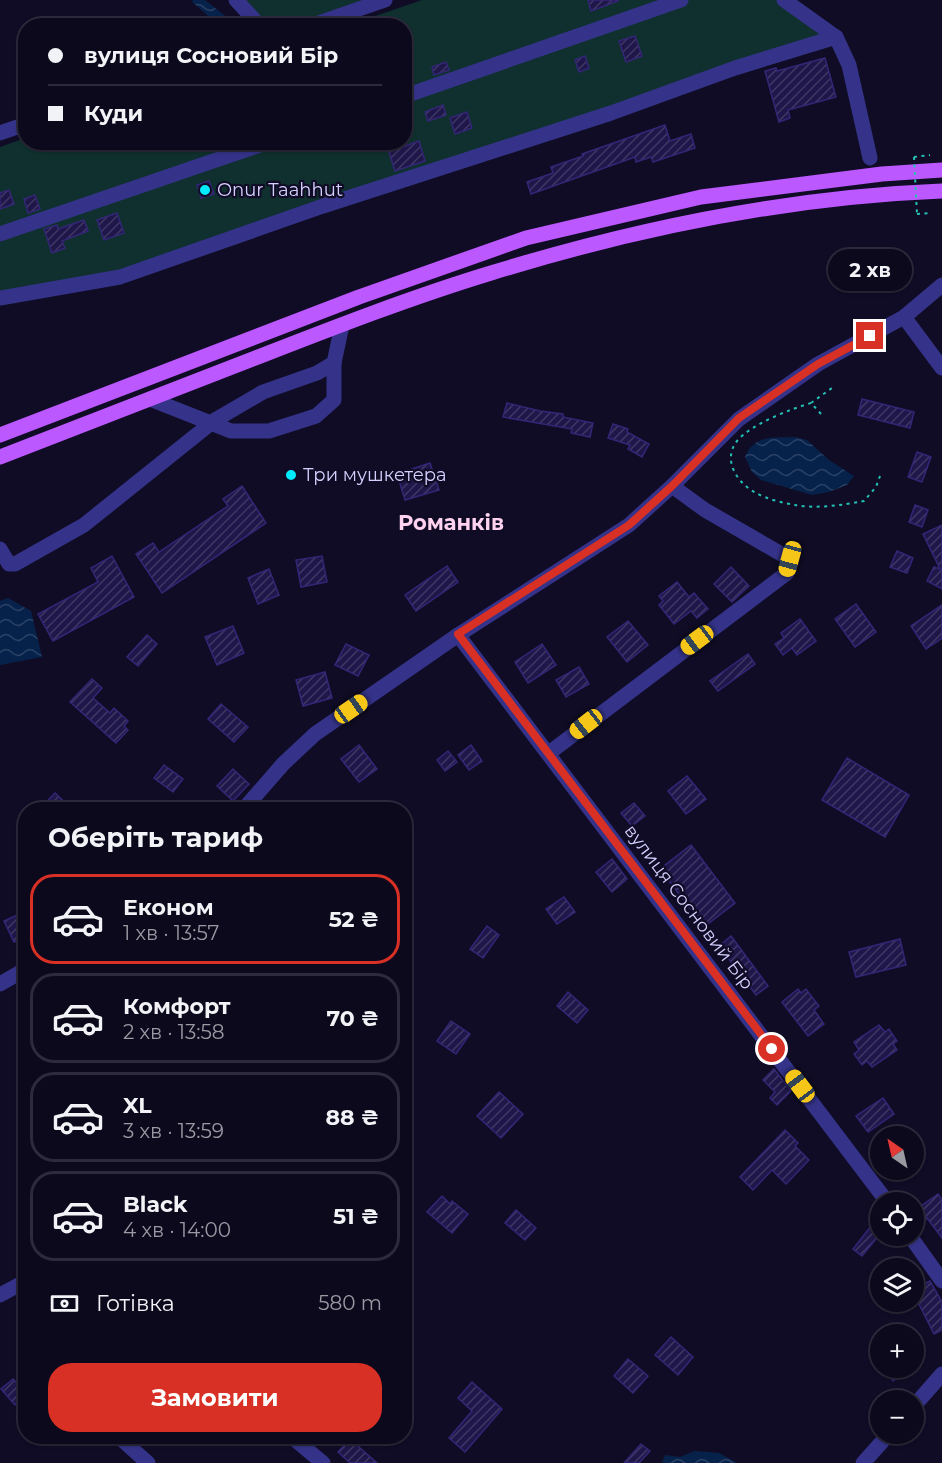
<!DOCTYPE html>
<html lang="uk">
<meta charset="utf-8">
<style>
:root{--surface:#0c091c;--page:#151225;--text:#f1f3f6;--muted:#9a9aa3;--line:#2c2a3b;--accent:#d93025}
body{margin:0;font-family:Montserrat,sans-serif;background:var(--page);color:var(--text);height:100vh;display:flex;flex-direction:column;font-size:22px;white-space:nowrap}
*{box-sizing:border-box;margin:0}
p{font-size:20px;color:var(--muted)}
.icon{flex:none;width:33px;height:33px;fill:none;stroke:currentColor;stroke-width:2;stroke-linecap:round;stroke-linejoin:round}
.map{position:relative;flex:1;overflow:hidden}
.drawer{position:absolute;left:18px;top:802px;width:394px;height:642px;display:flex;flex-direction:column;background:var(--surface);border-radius:24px;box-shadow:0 2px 4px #0004,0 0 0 2px var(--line)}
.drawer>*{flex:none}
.hud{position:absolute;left:18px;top:18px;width:394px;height:132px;border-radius:24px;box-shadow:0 2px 4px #0004,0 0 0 2px var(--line);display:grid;align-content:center;height:132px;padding:0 30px;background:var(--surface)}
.needle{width:39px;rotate:326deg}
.buttons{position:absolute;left:870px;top:1126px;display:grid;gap:12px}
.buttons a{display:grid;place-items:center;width:54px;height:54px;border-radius:50%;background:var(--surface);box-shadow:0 2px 4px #0004,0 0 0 2px var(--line);font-size:30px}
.end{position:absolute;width:27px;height:27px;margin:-14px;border:8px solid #d93025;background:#fff;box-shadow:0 0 0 3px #fff}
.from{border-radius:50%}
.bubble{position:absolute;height:42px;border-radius:21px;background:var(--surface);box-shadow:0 2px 4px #0004,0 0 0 2px var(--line);font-size:20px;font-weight:700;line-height:42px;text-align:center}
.car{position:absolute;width:18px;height:36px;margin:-18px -9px;border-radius:8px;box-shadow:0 0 4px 2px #0007;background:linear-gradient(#f5c518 24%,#345 0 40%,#f5c518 0 76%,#345 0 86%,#f5c518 0)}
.hud b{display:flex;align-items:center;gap:21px;height:57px;font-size:22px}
.hud b+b{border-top:2px solid var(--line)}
.hud i{width:15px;height:15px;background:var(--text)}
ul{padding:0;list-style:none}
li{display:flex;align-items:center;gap:18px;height:90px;margin:0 12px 9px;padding:0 18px;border:3px solid var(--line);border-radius:24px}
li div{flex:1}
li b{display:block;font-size:22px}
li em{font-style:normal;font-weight:700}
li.active{border-color:var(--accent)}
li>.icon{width:54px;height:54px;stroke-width:1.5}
h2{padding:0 30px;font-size:27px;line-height:72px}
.pay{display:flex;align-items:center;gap:15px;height:66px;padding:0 30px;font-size:22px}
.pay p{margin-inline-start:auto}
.action{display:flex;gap:12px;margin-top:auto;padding:12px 30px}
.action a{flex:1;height:69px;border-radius:24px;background:var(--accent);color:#fff;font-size:24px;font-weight:700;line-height:69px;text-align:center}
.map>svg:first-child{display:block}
</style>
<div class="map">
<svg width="942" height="1463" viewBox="0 0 942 1463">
<defs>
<pattern id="water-waves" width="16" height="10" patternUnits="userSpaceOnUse" patternTransform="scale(1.5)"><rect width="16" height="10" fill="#07224a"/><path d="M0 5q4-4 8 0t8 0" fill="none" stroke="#2a4165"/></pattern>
<pattern id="building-hatch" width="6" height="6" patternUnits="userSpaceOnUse" patternTransform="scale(1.5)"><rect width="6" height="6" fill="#1f1749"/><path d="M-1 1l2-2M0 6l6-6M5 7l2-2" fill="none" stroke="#3f3864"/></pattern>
</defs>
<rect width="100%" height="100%" fill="#100c26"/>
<g fill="#0f302e">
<polygon points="236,0 385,0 310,26 260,25"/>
<polygon points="422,0 784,0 836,37 120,277 0,301 0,147 25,138 26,142 405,142 405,26 349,25"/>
</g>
<g fill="url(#water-waves)">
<polygon points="193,0 205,0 237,25 219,25 192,2"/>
<path d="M796,437L807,440L829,460L854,476L847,485L829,492L812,495L761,480L752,472L745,457C754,434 774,438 796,437Z"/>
<polygon points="8,598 31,611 42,657 0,665 0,601"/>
<polygon points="695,1451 719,1453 737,1463 662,1463 665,1455 680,1457"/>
</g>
<g fill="url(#building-hatch)" stroke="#342677" stroke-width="1.5">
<polygon points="588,0 618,0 618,1 591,11"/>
<polygon points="635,36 642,56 626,62 619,41"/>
<polygon points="585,56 589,68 579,72 575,60"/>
<polygon points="825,58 836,97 788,110 790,118 779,122 765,71 776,68 777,71"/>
<polygon points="446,62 449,70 434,75 432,67"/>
<polygon points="443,105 446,115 428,121 425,112"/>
<polygon points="467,112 472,128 455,134 450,118"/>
<polygon points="665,125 670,141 691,134 695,148 653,162 651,157 636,162 635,157 531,194 527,182 553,173 551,167 583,156 582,154"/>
<polygon points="419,141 425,161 395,171 389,152"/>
<polygon points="209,181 214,194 201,198 197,185"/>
<polygon points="9,190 14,204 0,209 0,193"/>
<polygon points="35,195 40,209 28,213 24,199"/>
<polygon points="117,213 124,233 104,240 97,220"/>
<polygon points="84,220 88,231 62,241 65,248 52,253 44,229 57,225 58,229"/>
<polygon points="862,399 914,412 910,428 858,415"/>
<polygon points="507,403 540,411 563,414 563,417 593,423 590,437 571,433 572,429 503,417"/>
<polygon points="613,424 628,429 627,432 649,444 642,457 628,449 630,445 608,438"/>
<polygon points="917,452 931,457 922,482 908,477"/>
<polygon points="430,463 439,490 405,500 397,474"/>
<polygon points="242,486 266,523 162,593 136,554 153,543 159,552 228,506 223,499"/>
<polygon points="915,505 928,510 922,527 909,522"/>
<polygon points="942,525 942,589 927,581 934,567 940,569 923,534"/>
<polygon points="897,551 913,558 907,573 890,567"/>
<polygon points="112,556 134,597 53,641 38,614 98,582 91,568"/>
<polygon points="322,556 327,582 301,587 296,560"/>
<polygon points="447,566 458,582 416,611 405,595"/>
<polygon points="731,567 749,586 732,602 714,584"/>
<polygon points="269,569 279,595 258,604 248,578"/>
<polygon points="677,582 689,597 694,593 708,609 697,618 691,611 674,624 659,605 663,601 659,596"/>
<polygon points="856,604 876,632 855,647 835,619"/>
<polygon points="942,605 942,638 926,649 911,626"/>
<polygon points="800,619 816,641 797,655 792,648 783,655 775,644 784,638 781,633"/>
<polygon points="628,621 648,645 627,662 607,637"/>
<polygon points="233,626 244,653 217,665 205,637"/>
<polygon points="147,635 157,644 138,666 127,657"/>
<polygon points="346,644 369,655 358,676 335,665"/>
<polygon points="542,644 556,665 528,683 515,662"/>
<polygon points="748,654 755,664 718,691 710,681"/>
<polygon points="579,667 589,684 566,697 556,680"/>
<polygon points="325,672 332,698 303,706 296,680"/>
<polygon points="92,679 102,688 93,698 110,713 114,708 128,721 124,726 128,730 116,743 70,702"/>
<polygon points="221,704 248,727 234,742 208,719"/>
<polygon points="359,745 377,769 359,782 341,759"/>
<polygon points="471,745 482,761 469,770 458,755"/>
<polygon points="448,751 457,762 445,771 437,760"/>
<polygon points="847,758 909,795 885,837 822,800"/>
<polygon points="164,765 183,779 173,792 154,778"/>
<polygon points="233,769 249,784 233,801 217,786"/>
<polygon points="687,776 706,799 686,814 668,791"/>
<polygon points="55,793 73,810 39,810"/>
<polygon points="634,803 645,816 632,826 621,813"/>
<polygon points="691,845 735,903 704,927 660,869"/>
<polygon points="612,859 627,879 612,892 596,872"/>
<polygon points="564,897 575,912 557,924 546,909"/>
<polygon points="26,911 26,937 14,942 4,921"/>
<polygon points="487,926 499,935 483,958 470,949"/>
<polygon points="731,936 768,986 756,995 719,946"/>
<polygon points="900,939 906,965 856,977 849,952"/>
<polygon points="798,989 801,993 806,989 819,1006 814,1010 824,1024 808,1036 782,1002"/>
<polygon points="568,992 588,1010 577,1023 557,1006"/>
<polygon points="451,1021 470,1034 456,1054 437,1041"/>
<polygon points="879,1025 885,1032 889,1029 897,1041 893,1044 897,1050 872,1067 867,1061 862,1065 854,1054 859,1050 854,1042"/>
<polygon points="774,1069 791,1091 777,1105 770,1098 775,1092 763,1080"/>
<polygon points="499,1092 523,1114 501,1138 477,1116"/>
<polygon points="883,1098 894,1114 868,1132 856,1116"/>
<polygon points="785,1130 798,1143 795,1146 809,1160 786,1184 772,1170 753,1190 740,1177"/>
<polygon points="938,1194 942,1200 942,1238 927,1218 925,1220 917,1209"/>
<polygon points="442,1196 450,1204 452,1201 468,1214 452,1233 427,1212"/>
<polygon points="516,1210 536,1228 525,1240 505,1223"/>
<polygon points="875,1221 880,1225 880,1234 862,1256 853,1249"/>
<polygon points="930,1281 942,1302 942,1330 934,1334 914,1294 914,1289"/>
<polygon points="671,1337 693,1357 678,1375 655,1355"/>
<polygon points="628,1359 648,1376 633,1393 614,1376"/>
<polygon points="884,1368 911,1368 893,1381"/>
<polygon points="13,1379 26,1393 15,1405 1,1389"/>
<polygon points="472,1382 502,1409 465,1452 449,1438 472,1411 458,1398"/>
<polygon points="350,1439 377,1463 350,1463 338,1452"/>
<polygon points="641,1444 650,1451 639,1463 624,1463"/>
</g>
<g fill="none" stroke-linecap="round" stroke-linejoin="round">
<g stroke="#23c1b3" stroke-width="2" stroke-dasharray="3 4.5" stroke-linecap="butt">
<polyline points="914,157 930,155"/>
<polyline points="917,214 930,213"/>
<polyline points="811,403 832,388"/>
<path d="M821,414L811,403C791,409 751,424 737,441C722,460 737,483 756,493C767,499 783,503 795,505C817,509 843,505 864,501L876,487L880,476"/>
</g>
<g stroke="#343389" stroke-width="15">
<polyline points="236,0 260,26"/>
<polyline points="784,0 836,37 849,65 870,158"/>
<polyline points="310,26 385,0"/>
<polyline points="405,96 681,0"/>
<polyline points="0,133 26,124"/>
<polyline points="0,234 269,142"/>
<polyline points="0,298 120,277 323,206 611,113 735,68 836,37"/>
<polyline points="904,317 942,368"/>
<polyline points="150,399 231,431 269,431 316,416 334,400 334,363"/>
<polyline points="0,549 9,564 15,564 84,525 215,420 263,392 317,373 334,363 342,325"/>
<polyline points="458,635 888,1203"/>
<polyline points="549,753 787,573 790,559 705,510 672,486"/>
<polyline points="243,810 283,764 315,734 458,635 629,525 672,486 739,419 818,364 904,317 942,285"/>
<polyline points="0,984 26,969"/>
<polyline points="910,1236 942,1281"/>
<polyline points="0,1295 26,1281"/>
<polyline points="914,1406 942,1374"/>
<polyline points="119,1437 148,1463"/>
<polyline points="292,1437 323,1463"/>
<polyline points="863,1463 889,1434"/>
</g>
<g stroke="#bc58ff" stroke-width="15">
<polyline points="0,435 359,297 526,238 701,197 882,174 942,170"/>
<path d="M0,457C86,423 172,390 258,357C335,327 412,297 491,273C637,228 789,197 942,191"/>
</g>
<polyline stroke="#23c1b3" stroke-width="2" stroke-dasharray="3 4.5" stroke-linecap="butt" points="914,157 917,214"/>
</g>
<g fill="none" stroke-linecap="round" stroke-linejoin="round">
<polyline stroke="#d93025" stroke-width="8" points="772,1049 458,634 629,525 672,486 739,418 818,364 870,336"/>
</g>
<g fill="#00ebfc" stroke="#100c26" stroke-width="2">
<circle cx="205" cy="190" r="6"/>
<circle cx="291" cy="475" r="6"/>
</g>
<g text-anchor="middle" stroke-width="4.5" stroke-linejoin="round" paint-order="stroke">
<g font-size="18" fill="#d5d1ff" stroke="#100c26" text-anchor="start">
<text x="217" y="196">Onur Taahhut</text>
<text x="303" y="481">Три мушкетера</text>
</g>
<g font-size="18" fill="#d5d1ff" stroke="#100c26">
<text transform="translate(689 907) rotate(53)" y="6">вулиця Сосновий Бір</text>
</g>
<g font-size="21" font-weight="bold" fill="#ffd3f0" stroke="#100c26">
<text x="451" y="530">Романків</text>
</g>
</g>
</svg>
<div class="buttons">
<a><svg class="needle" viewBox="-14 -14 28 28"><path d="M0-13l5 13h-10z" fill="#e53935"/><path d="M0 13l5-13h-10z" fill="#9a9aa3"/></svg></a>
<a><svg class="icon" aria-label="locate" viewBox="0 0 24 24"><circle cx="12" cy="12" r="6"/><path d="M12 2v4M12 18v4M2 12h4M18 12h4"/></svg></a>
<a><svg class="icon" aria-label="layers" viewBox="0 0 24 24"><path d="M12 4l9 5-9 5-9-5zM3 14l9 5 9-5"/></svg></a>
<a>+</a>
<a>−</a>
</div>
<i class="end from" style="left:772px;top:1049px"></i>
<i class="end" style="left:870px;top:336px"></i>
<div class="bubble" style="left:828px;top:249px;width:84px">2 хв</div>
<i class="car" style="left:790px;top:559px;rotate:195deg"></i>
<i class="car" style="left:697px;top:640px;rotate:233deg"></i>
<i class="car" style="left:351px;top:709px;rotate:55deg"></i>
<i class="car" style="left:586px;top:724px;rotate:232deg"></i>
<i class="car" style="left:800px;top:1086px;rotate:323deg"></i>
<div class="hud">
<b><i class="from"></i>вулиця Сосновий Бір</b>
<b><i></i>Куди</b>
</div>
<section class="drawer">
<h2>Оберіть тариф</h2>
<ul>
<li class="active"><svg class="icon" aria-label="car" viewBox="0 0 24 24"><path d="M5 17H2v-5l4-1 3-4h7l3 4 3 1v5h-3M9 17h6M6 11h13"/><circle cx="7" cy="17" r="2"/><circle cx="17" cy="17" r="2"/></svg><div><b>Економ</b><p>1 хв · 13:57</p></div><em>52 ₴</em></li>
<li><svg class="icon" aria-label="car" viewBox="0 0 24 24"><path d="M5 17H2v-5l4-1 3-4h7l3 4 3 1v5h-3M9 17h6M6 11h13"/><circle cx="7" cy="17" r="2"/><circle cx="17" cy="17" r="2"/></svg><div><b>Комфорт</b><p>2 хв · 13:58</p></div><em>70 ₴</em></li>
<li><svg class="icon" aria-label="car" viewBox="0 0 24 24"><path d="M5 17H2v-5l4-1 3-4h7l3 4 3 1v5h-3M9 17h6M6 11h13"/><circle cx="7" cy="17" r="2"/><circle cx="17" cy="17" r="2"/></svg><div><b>XL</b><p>3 хв · 13:59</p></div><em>88 ₴</em></li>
<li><svg class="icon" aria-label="car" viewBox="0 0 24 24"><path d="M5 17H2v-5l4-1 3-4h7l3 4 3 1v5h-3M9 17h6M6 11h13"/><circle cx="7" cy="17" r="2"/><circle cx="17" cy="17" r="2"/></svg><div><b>Black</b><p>4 хв · 14:00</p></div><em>51 ₴</em></li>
</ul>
<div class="pay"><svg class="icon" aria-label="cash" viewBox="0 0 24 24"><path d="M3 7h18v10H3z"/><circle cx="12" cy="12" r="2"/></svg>Готівка<p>580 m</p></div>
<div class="action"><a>Замовити</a></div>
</section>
</div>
